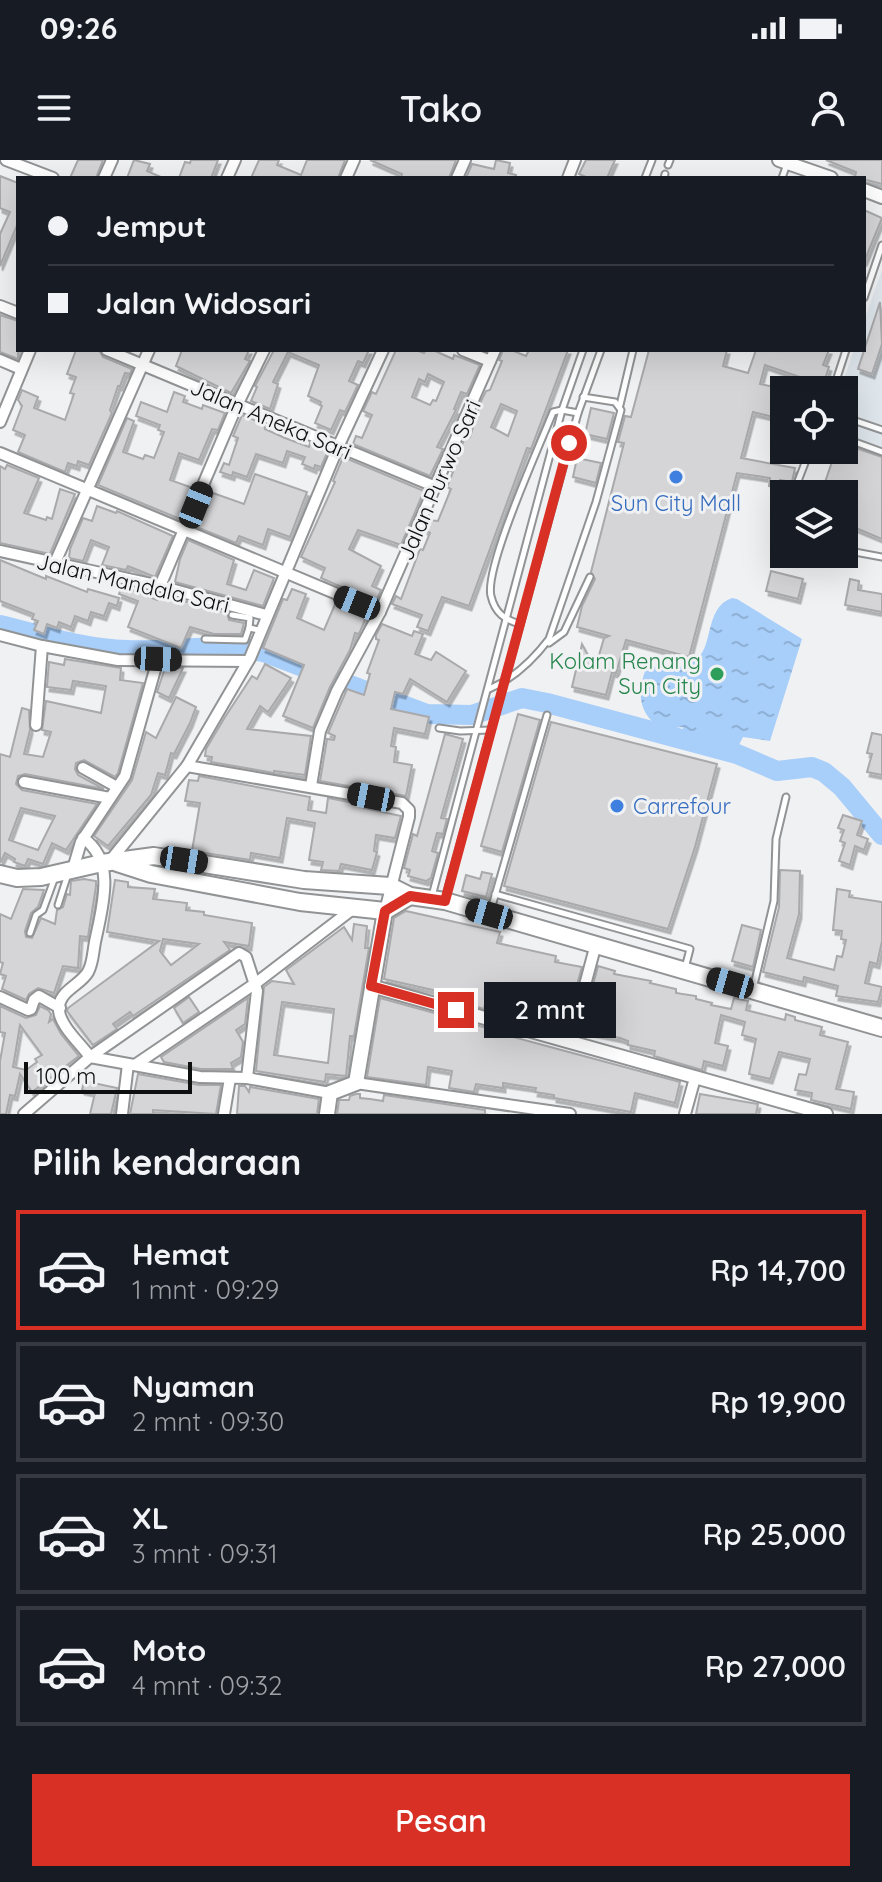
<!DOCTYPE html>
<html lang="id">
<meta charset="utf-8">
<style>
:root{--surface:#171b24;--page:#242831;--text:#f1f3f6;--muted:#9ea1a6;--line:#363941;--accent:#d93025}
body{margin:0;font-family:Quicksand,sans-serif;background:var(--page);color:var(--text);height:100vh;display:flex;flex-direction:column;font-size:30px;white-space:nowrap}
*{box-sizing:border-box;margin:0}
p{font-size:26px;color:var(--muted)}
.icon{flex:none;width:44px;height:44px;fill:none;stroke:currentColor;stroke-width:2;stroke-linecap:round;stroke-linejoin:round}
.map{position:relative;height:954px;overflow:hidden}
.details{display:flex;flex-direction:column;background:var(--surface);flex:1}
.details>*{flex:none}
.guide{position:absolute;left:16px;top:16px;width:850px;height:176px;border-radius:0px;box-shadow:0 8px 32px #0002;display:grid;align-content:center;height:176px;padding:0 32px;background:var(--surface)}
.buttons{position:absolute;left:770px;top:216px;display:grid;gap:16px}
.buttons a{display:grid;place-items:center;width:88px;height:88px;border-radius:0px;background:var(--surface);box-shadow:0 8px 32px #0002;font-size:40px}
.scale{position:absolute;left:24px;bottom:20px;width:168px;box-sizing:border-box;padding-left:8px;border:4px solid #0e0f0f;border-top:0;font-size:22px;line-height:28px;white-space:nowrap;color:#0e0f0f;-webkit-text-stroke:6px #f0f1f3;paint-order:stroke}
.end{position:absolute;width:36px;height:36px;margin:-18px;border:10px solid #d93025;background:#fff;box-shadow:0 0 0 4px #fff}
.from{border-radius:50%}
.bubble{position:absolute;height:56px;border-radius:0px;background:var(--surface);box-shadow:0 8px 32px #0002;font-size:26px;font-weight:600;line-height:56px;text-align:center}
.car{position:absolute;width:24px;height:48px;margin:-24px -12px;border-radius:10px;box-shadow:0 0 6px 2px #0007;background:linear-gradient(#222 24%,#8ab4d8 0 40%,#222 0 76%,#8ab4d8 0 86%,#222 0)}
.guide b{display:flex;align-items:center;gap:28px;height:76px;font-size:30px}
.guide b+b{border-top:2px solid var(--line)}
.guide i{width:20px;height:20px;background:var(--text)}
ul{padding:0;list-style:none}
li{display:flex;align-items:center;gap:24px;height:120px;margin:0 16px 12px;padding:0 16px;border:4px solid var(--line);border-radius:0px}
li div{flex:1}
li b{display:block;font-size:30px}
li em{font-style:normal;font-weight:600}
li.current{border-color:var(--accent)}
li>.icon{width:72px;height:72px;stroke-width:1.5}
h2{padding:0 32px;font-size:36px;line-height:96px}
.action{display:flex;gap:16px;margin-top:auto;padding:16px 32px}
.action a{flex:1;height:92px;border-radius:0px;background:var(--accent);color:#fff;font-size:32px;font-weight:600;line-height:92px;text-align:center}
.status{display:flex;justify-content:space-between;align-items:center;height:56px;padding:0 40px;background:var(--surface);direction:ltr}
.status svg{height:22px;fill:currentColor}
header{display:flex;justify-content:space-between;align-items:center;height:104px;padding:0 32px;background:var(--surface);font-size:36px;font-weight:600}
.map>svg:first-child{display:block}
</style>
<div class="status"><b>09:26</b><svg viewBox="0 0 49 12"><path d="M0 12V9h3v3zM5 12V6h3v6zM10 12V3h3v9zM15 12V0h3v12zM26 1h20v11H26zM47 4h2v5h-2z"/></svg></div>
<header><svg class="icon" aria-label="menu" viewBox="0 0 24 24"><path d="M4 6h16M4 12h16M4 18h16"/></svg>Tako<svg class="icon" aria-label="person" viewBox="0 0 24 24"><circle cx="12" cy="8" r="4"/><path d="M4 21q1-7 8-7t8 7"/></svg></header>
<div class="map">
<svg width="882" height="954" viewBox="0 0 882 954">
<defs>
<pattern id="water-ripples" width="26" height="14" patternUnits="userSpaceOnUse" patternTransform="scale(2)"><rect width="26" height="14" fill="#a8cefa"/><path d="M2 4q2-2 4 0t4 0M15 11q2-2 4 0t4 0" fill="none" stroke="#8fb0d5"/></pattern>
<filter id="shadow"><feDropShadow dx="2.5" dy="4.5" stdDeviation="0" flood-color="#0004"/></filter>
</defs>
<rect width="100%" height="100%" fill="#f0f1f3"/>
<polygon fill="#dfe6ec" points="882,110 882,288 844,275 844,230 840,230 854,190 864,190 864,161"/>
<path fill="url(#water-ripples)" d="M732,438L737,439L802,479L770,581L743,577L739,585L699,575L695,580L682,575L683,567L662,569C639,555 636,533 646,509C663,501 672,514 694,501C715,489 703,448 732,438Z"/>
<g fill="none" stroke-linecap="round" stroke-linejoin="round">
<path stroke="#a8cefa" stroke-width="20" d="M0,465C42,475 84,489 127,490C172,492 219,482 263,492L427,554L472,555L522,538L547,543L737,594L777,611L812,607L824,612L842,627L882,675"/>
</g>
<g fill="#d5d5d7" stroke="#a9a9ab" stroke-width="2" fill-rule="evenodd" filter="url(#shadow)">
<polygon points="78,0 103,0 96,18 70,18"/>
<polygon points="134,0 150,4 147,11 163,18 127,18"/>
<polygon points="191,0 218,0 211,18 179,18 185,2 190,3"/>
<polygon points="259,0 279,0 277,5 301,15 307,0 345,0 338,18 251,18"/>
<polygon points="370,0 456,0 449,18 401,18 402,14"/>
<polygon points="496,0 510,3 508,13 516,15 515,18 466,18 472,4 494,9"/>
<polygon points="586,0 615,0 607,18 588,18 579,14"/>
<polygon points="826,0 882,0 882,24 855,17 856,12"/>
<polygon points="0,16 18,23 18,63 0,106 0,74 10,52 0,48"/>
<polygon points="864,50 882,58 864,102"/>
<polygon points="880,142 882,184 872,214 858,209"/>
<polygon points="0,155 18,161 18,199 0,192"/>
<polygon points="76,190 99,190 103,197 132,209 130,214 125,213 120,226 118,226 110,250 112,253 89,305 78,301 77,306 68,303 65,312 18,292 25,275 13,270 22,246 18,240 22,230 38,237 34,248 65,260 74,234 70,233 76,217 67,214"/>
<polygon points="182,190 249,190 245,199 250,201 231,233 176,206"/>
<polygon points="274,190 369,190 363,203 358,201 349,221 358,225 345,252 340,250 331,270 315,263 322,246 320,245 321,242 308,236 319,205 288,192 273,222 278,224 270,249 251,241 257,227 255,226"/>
<path d="M396,190H416L424,193L426,190H433L453,199L454,195L480,205L467,234L461,232L454,249L456,250L437,287L443,289L430,316L353,284L356,276L362,278L372,255L363,251L372,232L376,234ZM428,214L444,222L436,241L433,240L430,245L412,237L419,219L425,222Z"/>
<path d="M503,190H511L526,196L529,190H568L531,289L527,288L469,446L442,437L428,471L417,467L422,455L392,444L396,436L401,439L420,389L423,390L430,373L425,370L429,360L438,361L451,329L447,327L453,312L451,311L466,275L470,277L481,241L486,231L490,230L502,201L499,200ZM501,244L517,251L508,276L491,267Z"/>
<polygon points="649,190 727,190 723,206 748,213 756,190 829,190 823,205 829,207 823,225 765,205 760,224 784,229 782,259 753,252 741,298 795,308 792,322 780,320 779,327 769,326 770,318 737,313 689,497 626,480 616,513 612,512 606,535 572,527 582,484 595,509 604,478 609,476 577,467 582,446 595,419 591,412 624,283 618,282 625,256 631,257"/>
<polygon points="174,232 185,236 183,242 202,249 203,245 225,253 218,270 212,269 199,300 179,293 170,320 193,328 180,359 98,325 127,258 134,261 123,292 143,299 145,295 154,298 164,272 158,270 160,265 136,256 141,242 167,252"/>
<polygon points="591,248 614,253 607,279 585,274"/>
<polygon points="242,255 264,264 265,269 285,278 309,287 310,283 328,291 321,307 315,305 314,309 302,304 305,297 287,291 283,303 256,294 247,317 233,312 232,316 220,312 224,303 229,305 238,278 233,276"/>
<polygon points="844,284 882,297 882,379 844,363 844,334 821,334 836,290 844,290"/>
<polygon points="343,297 424,331 401,385 358,370 349,389 381,406 372,426 381,430 376,442 321,418 325,408 301,397 335,322 333,321"/>
<polygon points="577,298 601,303 596,323 573,317"/>
<polygon points="7,305 39,318 24,353 46,360 47,357 52,359 60,329 75,334 50,394 0,383 0,306 5,309"/>
<polygon points="255,314 307,332 290,377 268,369 263,385 239,376 236,383 194,366 203,346 208,347 213,333 244,344"/>
<polygon points="97,346 116,353 117,351 173,376 155,417 128,406 126,410 102,405 109,387 91,380 83,401 69,398 70,389 83,358 92,361"/>
<polygon points="188,380 234,400 227,424 246,430 254,410 274,418 263,446 175,422 180,399"/>
<polygon points="0,400 46,419 46,416 87,432 88,429 119,438 117,446 109,443 104,456 91,452 88,461 75,456 71,467 59,462 57,468 47,464 44,474 34,470 38,461 32,459 34,454 0,441"/>
<polygon points="771,411 803,419 798,439 766,431"/>
<polygon points="850,419 859,421 858,430 882,434 882,452 845,445"/>
<polygon points="122,426 157,440 159,434 227,453 229,460 244,463 241,474 214,474 190,467 181,488 128,467 138,441 119,434"/>
<polygon points="292,429 306,434 297,458 324,470 336,442 367,455 359,474 355,473 350,490 330,527 313,568 283,556 304,505 263,488 283,439 287,440"/>
<polygon points="382,464 412,476 414,471 423,474 415,494 431,500 436,492 466,511 447,542 410,519 403,534 395,532 391,549 429,557 425,574 394,568 391,586 396,587 394,602 412,605 406,636 320,621 327,579 334,580 335,576 328,573 347,529 364,535 370,514 367,513 379,480 376,479 376,475"/>
<path d="M65,499L121,508L120,520L143,523L118,613L115,617L84,600L76,603L75,609L78,615L104,629L25,614L18,616L16,624L22,630L97,644L66,690L52,683L43,704L28,699L25,706L14,702L15,699L5,693L0,703V594L10,597L22,548L29,550L30,570L24,594L43,597L51,572L42,570L46,541L101,553L106,526L73,521L71,530L47,527L49,502L64,505ZM21,648L55,656L38,690L9,680Z"/>
<polygon points="265,504 291,518 268,552 260,546 247,569 311,576 305,615 274,611 274,613 211,602 212,597 205,596 206,589 225,557 252,516 257,519"/>
<polygon points="165,508 183,508 169,538 157,532"/>
<polygon points="176,537 196,547 190,563 174,594 171,593 165,615 158,613 151,635 108,686 94,676 132,620 146,572 156,578"/>
<polygon points="518,554 540,560 502,692 481,686"/>
<polygon points="551,562 717,604 695,687 668,769 504,726"/>
<polygon points="872,573 882,575 882,615 867,612 872,594 867,593"/>
<polygon points="445,574 463,579 441,658 447,659 443,674 437,673 432,691 438,693 431,718 426,721 408,716 410,710 404,708 413,674 417,676"/>
<polygon points="199,616 310,637 308,650 326,653 328,638 365,645 364,648 401,656 395,678 376,675 374,691 377,692 372,710 341,704 339,711 321,710 323,702 309,700 315,663 287,658 280,698 251,693 250,700 192,691 200,643 185,641 189,620 198,621"/>
<polygon points="843,655 862,661 857,675 868,679 864,690 855,686 850,705 839,701 845,683 840,681 844,670 838,668"/>
<polygon points="780,710 800,711 799,754 787,798 834,810 837,796 842,797 846,780 841,779 842,771 833,770 837,729 850,731 849,737 882,742 882,781 877,804 870,802 865,823 882,827 878,842 836,836 838,826 804,817 803,822 763,812 779,747"/>
<polygon points="482,712 492,714 486,737 462,731 466,715 480,719"/>
<polygon points="84,719 96,721 96,726 88,777 80,776 78,808 63,806 54,833 38,828 29,834 26,840 2,829 6,816 0,814 3,803 0,802 0,754 11,759 23,729 44,730 38,747 31,753 25,771 26,777 32,778 41,758 55,764 57,750 63,747 67,734 70,735 71,721"/>
<path d="M115,720L128,722V727L155,729L153,739L187,743L186,750L204,752V755L252,763L249,786L224,782L230,790L133,856L130,852L113,864L117,869L93,885L67,851L68,848L159,781L107,772ZM163,779L199,784L171,805L160,791Z"/>
<polygon points="406,751 500,772 497,783 556,796 555,802 582,807 564,871 539,864 540,859 511,853 514,838 509,837 510,831 489,826 484,849 468,844 469,838 384,819 394,758"/>
<path d="M354,764L367,766L365,788H369L354,876H350L346,916L326,914L325,922L256,911L264,827L272,821L294,824L286,810L344,767L352,780ZM282,842L334,849L328,903L274,895Z"/>
<polygon points="742,765 761,770 753,807 732,801"/>
<polygon points="598,806 615,811 614,814 651,821 650,823 676,829 676,833 696,836 696,839 712,843 711,845 731,849 734,838 748,841 746,850 785,860 786,854 795,857 795,860 822,867 820,875 848,882 836,929 854,932 851,949 811,940 812,933 795,930 799,914 806,915 810,899 779,892 770,919 749,914 756,879 742,875 745,862 721,855 715,883 728,886 723,906 704,901 702,910 654,896 655,891 628,885 628,881 620,878 581,870"/>
<polygon points="189,837 199,852 183,863 174,848"/>
<polygon points="248,838 245,864 236,870 243,882 241,897 231,903 233,909 201,909 164,902 161,897"/>
<polygon points="380,838 452,858 450,864 471,868 472,864 502,872 502,874 680,922 675,943 635,933 631,952 554,938 554,935 535,932 536,928 503,923 503,928 476,924 474,932 449,928 452,911 428,907 426,925 367,917"/>
<path d="M0,846L26,858L36,855L40,846L48,850L51,854L49,862L53,859L61,874L79,896L32,932L20,914L15,936L10,935L6,954H0V901L5,873L0,872ZM20,865L42,895L35,899L37,902L26,910L13,907Z"/>
<polygon points="138,914 199,925 221,925 216,954 153,950 153,954 130,954"/>
<polygon points="84,921 117,928 111,954 90,954 95,933 82,930"/>
<polygon points="239,926 245,926 249,932 250,927 319,939 317,954 237,954"/>
<polygon points="356,934 360,934 360,938 370,939 383,941 384,935 485,950 485,954 337,954 339,940 349,940 350,936"/>
<polygon points="700,934 758,944 756,954 696,954"/>
</g>
<g fill="none" stroke-linecap="round" stroke-linejoin="round">
<g stroke="#919394" stroke-width="9">
<g id="service">
<polyline points="668,5 670,0"/>
<polyline points="645,18 652,0"/>
<polyline points="664,18 665,14"/>
<polyline points="782,18 787,4"/>
<polyline points="864,138 882,85"/>
<polyline points="833,230 846,190"/>
<polyline points="620,245 633,190"/>
<polyline points="844,257 882,270"/>
<polyline points="844,278 882,292"/>
<polyline points="793,334 810,290"/>
<polyline points="784,356 780,369 784,377"/>
<polyline points="844,390 882,397"/>
<polyline points="232,455 250,458 249,468 259,470"/>
<path d="M520,464C505,460 495,453 491,436C484,408 540,285 553,252L562,250L578,253"/>
<polyline points="205,479 245,480 249,468"/>
<polyline points="549,483 564,472 590,417"/>
<path d="M489,529C513,519 533,500 549,479L596,342L621,250L615,242L583,237"/>
<polyline points="439,568 460,571 491,570"/>
<polyline points="495,734 690,789 685,808"/>
<polyline points="432,736 562,250 583,190"/>
<polyline points="445,739 578,253 601,190"/>
<polyline points="58,745 68,714"/>
<polyline points="490,753 547,555"/>
<polyline points="30,773 36,755 43,750 55,717"/>
<polyline points="753,829 774,741 776,679 786,637"/>
</g>
</g>
<g stroke="#919394" stroke-width="14">
<g id="minor">
<polyline points="6,0 53,18"/>
<polyline points="104,18 112,0"/>
<polyline points="227,18 235,0"/>
<polyline points="346,18 354,0"/>
<polyline points="457,18 465,0"/>
<polyline points="568,18 575,0"/>
<polyline points="0,146 18,153"/>
<polyline points="107,190 436,327"/>
<polyline points="463,190 490,201"/>
<polyline points="0,200 21,209"/>
<polyline points="0,262 30,190"/>
<polyline points="0,293 380,452"/>
<polyline points="0,391 160,426 266,455"/>
<polyline points="54,405 149,190"/>
<polyline points="160,426 237,245 264,190"/>
<polyline points="0,475 42,486 118,500 248,501"/>
<polyline points="36,565 42,486"/>
<polyline points="187,606 402,643 409,650 409,657 385,751"/>
<polyline points="83,608 117,627"/>
<polyline points="24,622 110,638"/>
<polyline points="311,626 320,571 337,531 380,452 495,190"/>
<path d="M83,678C117,701 102,748 95,782C93,792 93,803 88,812C80,826 57,831 59,851C61,867 81,884 90,897"/>
<polyline points="110,701 187,606 250,498 338,287 383,190"/>
<polyline points="73,709 81,682 125,616 158,499"/>
<polyline points="0,837 28,850 31,849 34,840 39,836 60,848"/>
<polyline points="570,881 596,784"/>
<polyline points="90,897 200,917 247,918 330,933"/>
<polyline points="135,905 256,823 354,748"/>
<polyline points="356,923 570,954"/>
<polyline points="24,954 90,897 239,793 246,797 257,831 247,918"/>
<polyline points="122,954 128,904"/>
<polyline points="224,954 230,918"/>
<polyline points="685,954 695,918"/>
</g>
</g>
<g stroke="#919394" stroke-width="16">
<g id="tertiary">
<polyline points="779,0 831,18"/>
<polyline points="864,30 882,37"/>
<polyline points="371,826 826,954"/>
</g>
</g>
<g stroke="#919394" stroke-width="18">
<polyline id="secondary" points="327,954 330,933 356,923 385,751"/>
</g>
<g stroke="#919394" stroke-width="20">
<g id="trunk">
<polyline points="117,703 151,714 300,742 385,751 410,736"/>
<polyline points="0,714 17,718 41,717 102,703 154,696 304,720 390,726 410,736 445,741 882,868"/>
</g>
</g>
<use href="#service" stroke="#fff" stroke-width="5"/>
<use href="#minor" stroke="#fff" stroke-width="10"/>
<use href="#tertiary" stroke="#fff" stroke-width="12"/>
<use href="#secondary" stroke="#fff" stroke-width="14"/>
<use href="#trunk" stroke="#fff" stroke-width="16"/>
</g>
<g fill="none" stroke-linecap="round" stroke-linejoin="round">
<polyline stroke="#d93025" stroke-width="10" points="456,850 371,826 385,751 410,736 445,741 569,283"/>
</g>
<g fill="#3f7fe0" stroke="#f0f1f3" stroke-width="3">
<circle cx="676" cy="317" r="8"/>
<circle cx="617" cy="646" r="8"/>
</g>
<circle fill="#2e9e5b" stroke="#f0f1f3" stroke-width="3" cx="717" cy="514" r="8"/>
<g text-anchor="middle" stroke-width="6" stroke-linejoin="round" paint-order="stroke">
<g font-size="22" fill="#0e0f0f" stroke="#f0f1f3">
<text transform="translate(271 259) rotate(23)" y="8">Jalan Aneka Sari</text>
<text transform="translate(439 320) rotate(-66)" y="8">Jalan Purwo Sari</text>
<text transform="translate(133 423) rotate(13)" y="8">Jalan Mandala Sari</text>
</g>
<g font-size="22" fill="#366cbe" stroke="#f0f1f3">
<text x="676" y="351">Sun City Mall</text>
<text x="633" y="654" text-anchor="start">Carrefour</text>
</g>
<g font-size="22" fill="#27864d" stroke="#f0f1f3" text-anchor="end">
<text x="701" y="509">Kolam Renang<tspan x="701" dy="25">Sun City</tspan></text>
</g>
</g>
</svg>
<div class="buttons">
<a><svg class="icon" aria-label="locate" viewBox="0 0 24 24"><circle cx="12" cy="12" r="6"/><path d="M12 2v4M12 18v4M2 12h4M18 12h4"/></svg></a>
<a><svg class="icon" aria-label="layers" viewBox="0 0 24 24"><path d="M12 4l9 5-9 5-9-5zM3 14l9 5 9-5"/></svg></a>
</div>
<div class="scale">100 m</div>
<i class="end from" style="left:569px;top:283px"></i>
<i class="end" style="left:456px;top:850px"></i>
<div class="bubble" style="left:484px;top:822px;width:132px">2 mnt</div>
<i class="car" style="left:196px;top:345px;rotate:22deg"></i>
<i class="car" style="left:357px;top:443px;rotate:292deg"></i>
<i class="car" style="left:158px;top:499px;rotate:92deg"></i>
<i class="car" style="left:371px;top:637px;rotate:281deg"></i>
<i class="car" style="left:184px;top:700px;rotate:99deg"></i>
<i class="car" style="left:489px;top:754px;rotate:286deg"></i>
<i class="car" style="left:730px;top:823px;rotate:286deg"></i>
<div class="guide">
<b><i class="from"></i>Jemput</b>
<b><i></i>Jalan Widosari</b>
</div>
</div>
<section class="details">
<h2>Pilih kendaraan</h2>
<ul>
<li class="current"><svg class="icon" aria-label="car" viewBox="0 0 24 24"><path d="M5 17H2v-5l4-1 3-4h7l3 4 3 1v5h-3M9 17h6M6 11h13"/><circle cx="7" cy="17" r="2"/><circle cx="17" cy="17" r="2"/></svg><div><b>Hemat</b><p>1 mnt · 09:29</p></div><em>Rp 14,700</em></li>
<li><svg class="icon" aria-label="car" viewBox="0 0 24 24"><path d="M5 17H2v-5l4-1 3-4h7l3 4 3 1v5h-3M9 17h6M6 11h13"/><circle cx="7" cy="17" r="2"/><circle cx="17" cy="17" r="2"/></svg><div><b>Nyaman</b><p>2 mnt · 09:30</p></div><em>Rp 19,900</em></li>
<li><svg class="icon" aria-label="car" viewBox="0 0 24 24"><path d="M5 17H2v-5l4-1 3-4h7l3 4 3 1v5h-3M9 17h6M6 11h13"/><circle cx="7" cy="17" r="2"/><circle cx="17" cy="17" r="2"/></svg><div><b>XL</b><p>3 mnt · 09:31</p></div><em>Rp 25,000</em></li>
<li><svg class="icon" aria-label="car" viewBox="0 0 24 24"><path d="M5 17H2v-5l4-1 3-4h7l3 4 3 1v5h-3M9 17h6M6 11h13"/><circle cx="7" cy="17" r="2"/><circle cx="17" cy="17" r="2"/></svg><div><b>Moto</b><p>4 mnt · 09:32</p></div><em>Rp 27,000</em></li>
</ul>
<div class="action"><a>Pesan</a></div>
</section>
